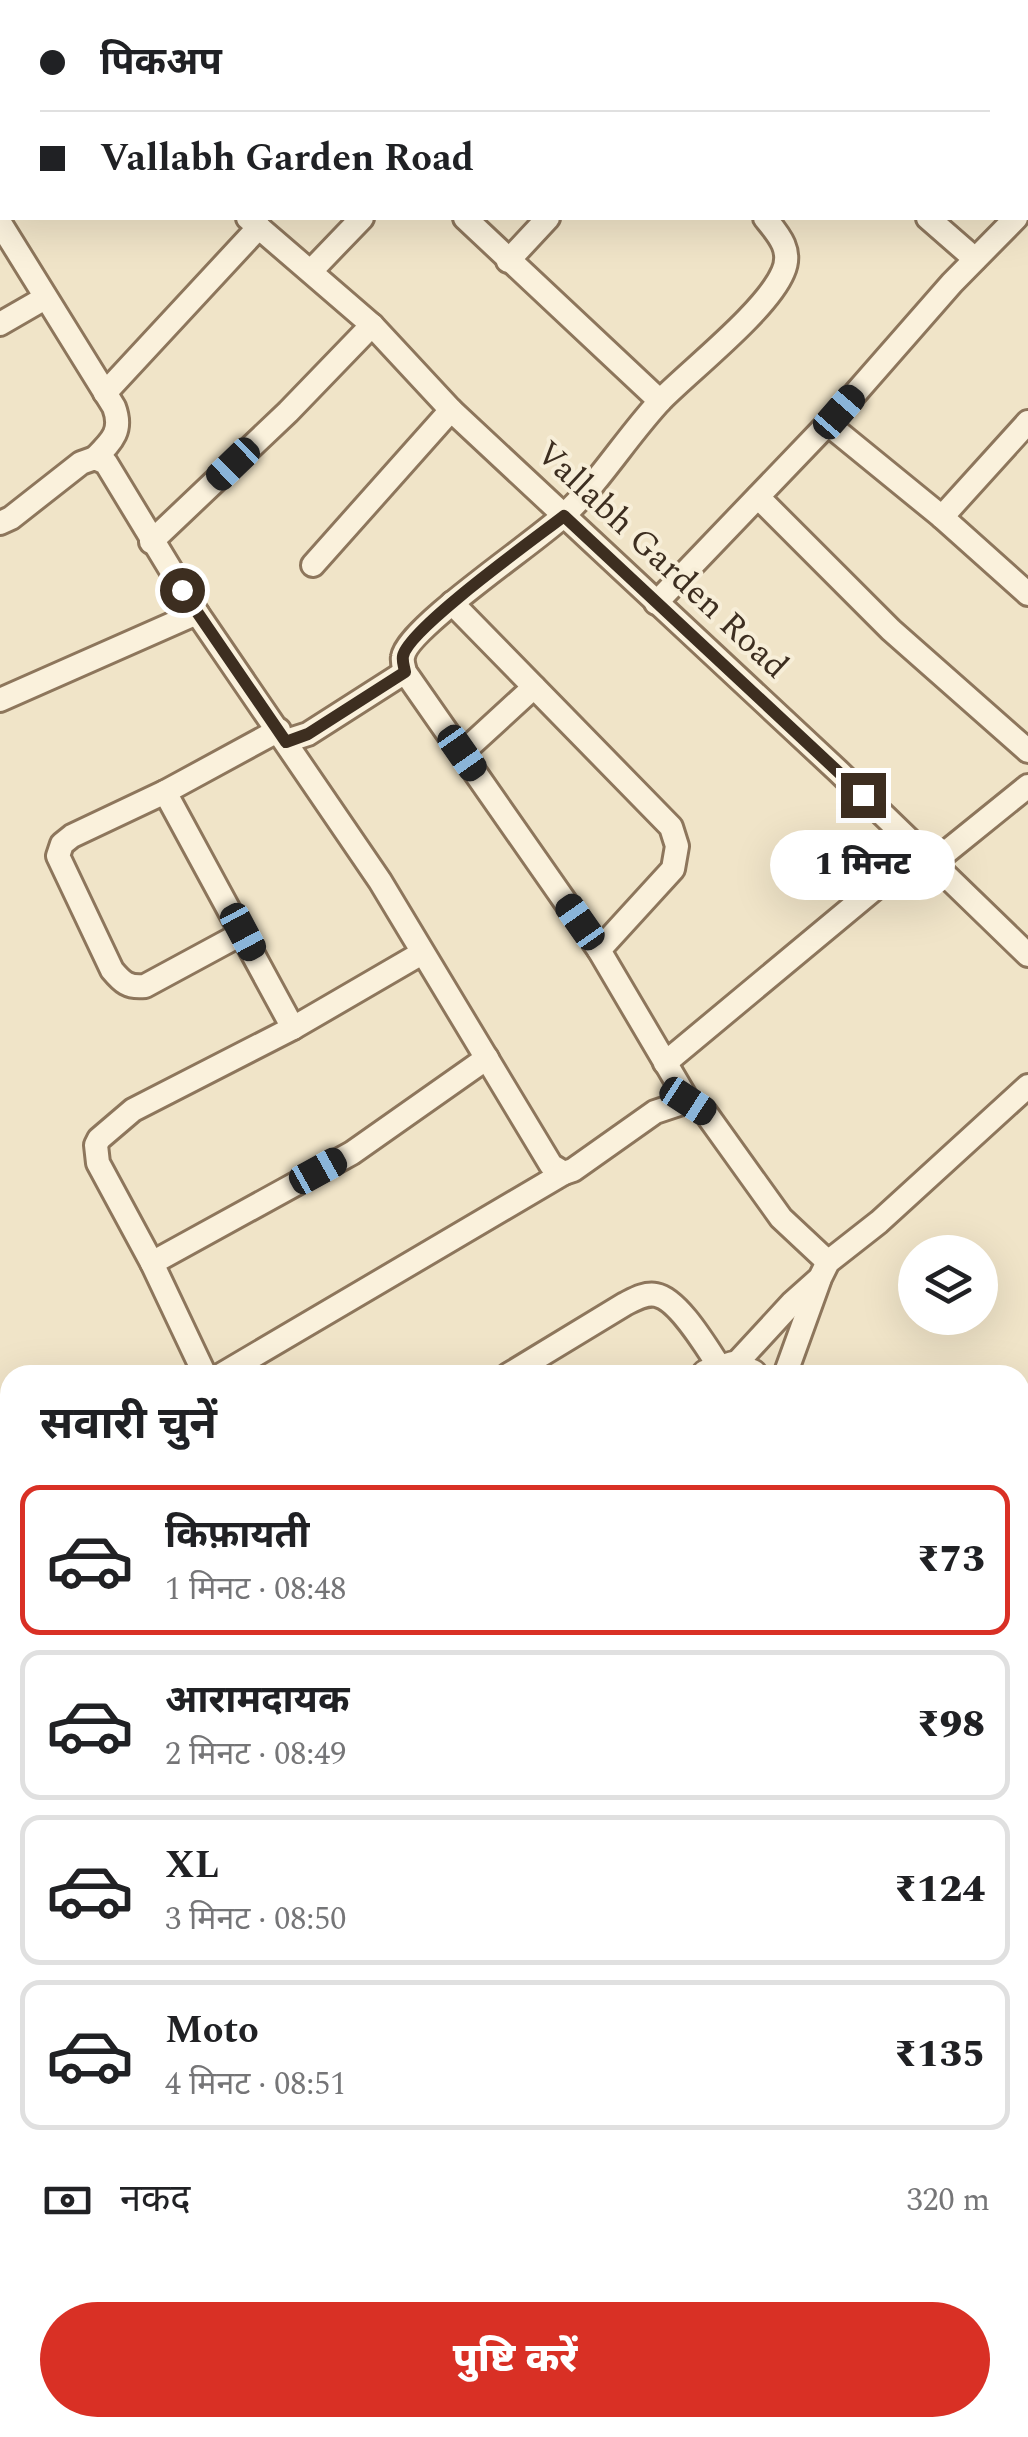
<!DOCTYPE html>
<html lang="hi">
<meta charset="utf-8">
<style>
:root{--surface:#fff;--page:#f2f2f2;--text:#202124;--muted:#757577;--line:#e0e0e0;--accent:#d93025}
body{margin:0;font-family:Spectral,"Noto Sans Devanagari",serif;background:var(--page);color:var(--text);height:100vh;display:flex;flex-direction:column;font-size:38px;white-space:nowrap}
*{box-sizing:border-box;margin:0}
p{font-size:32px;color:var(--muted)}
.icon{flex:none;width:55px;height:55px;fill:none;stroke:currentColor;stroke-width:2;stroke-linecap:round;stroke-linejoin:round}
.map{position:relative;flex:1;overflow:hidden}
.sheet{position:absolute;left:0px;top:1365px;width:1030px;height:1072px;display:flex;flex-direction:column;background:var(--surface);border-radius:30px 30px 0 0;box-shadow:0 10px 40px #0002}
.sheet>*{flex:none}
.top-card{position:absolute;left:0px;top:0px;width:1030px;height:220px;box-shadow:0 10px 40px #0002;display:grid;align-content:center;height:220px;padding:0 40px;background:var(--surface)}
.fabs{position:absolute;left:898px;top:1235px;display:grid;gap:20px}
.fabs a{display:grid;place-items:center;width:100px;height:100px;border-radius:50%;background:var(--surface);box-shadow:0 10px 40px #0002;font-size:50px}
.end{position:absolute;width:45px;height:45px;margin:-22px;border:12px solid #3d2e20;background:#fff;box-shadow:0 0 0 5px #fff}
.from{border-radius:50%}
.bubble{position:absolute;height:70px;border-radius:35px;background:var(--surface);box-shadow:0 10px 40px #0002;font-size:32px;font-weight:800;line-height:70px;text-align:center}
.car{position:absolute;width:30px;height:60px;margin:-30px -15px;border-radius:12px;box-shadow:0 0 8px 2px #0007;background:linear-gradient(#222 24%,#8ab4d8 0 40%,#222 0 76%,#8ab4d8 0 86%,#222 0)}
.top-card b{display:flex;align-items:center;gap:35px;height:95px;font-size:38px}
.top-card b+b{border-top:2px solid var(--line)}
.top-card i{width:25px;height:25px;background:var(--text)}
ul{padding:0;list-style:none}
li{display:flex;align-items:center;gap:30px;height:150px;margin:0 20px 15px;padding:0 20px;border:5px solid var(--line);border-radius:20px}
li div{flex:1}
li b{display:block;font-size:38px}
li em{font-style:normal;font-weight:800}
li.selected{border-color:var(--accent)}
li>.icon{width:90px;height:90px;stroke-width:1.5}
h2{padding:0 40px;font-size:45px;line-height:120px}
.pay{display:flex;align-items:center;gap:25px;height:110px;padding:0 40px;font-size:38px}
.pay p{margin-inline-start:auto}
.button{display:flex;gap:20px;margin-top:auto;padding:20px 40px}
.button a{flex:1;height:115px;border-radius:60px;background:var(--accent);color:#fff;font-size:40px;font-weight:800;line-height:115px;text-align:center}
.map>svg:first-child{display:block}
</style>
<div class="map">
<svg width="1028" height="2437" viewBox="0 0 1028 2437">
<rect width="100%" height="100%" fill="#f0e4c8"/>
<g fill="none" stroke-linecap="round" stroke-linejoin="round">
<g stroke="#8d765c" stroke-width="28">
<g id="minor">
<polyline points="13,0 16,2"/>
<polyline points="260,0 263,2"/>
<polyline points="517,0 520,2"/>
<polyline points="583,0 586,2"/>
<polyline points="700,0 703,2"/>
<polyline points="853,0 856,2"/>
<polyline points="983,0 986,2"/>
<polyline points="375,2 378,0"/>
<polyline points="562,2 565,0"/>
<polyline points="741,2 743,0"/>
<polyline points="1018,2 1020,0"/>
<polyline points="1028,152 1028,153"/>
<polyline points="248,218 372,325 451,410 838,771 1028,955"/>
<polyline points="465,218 660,401"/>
<polyline points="928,218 975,259"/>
<path d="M0,223L114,407C123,431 112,441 95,458"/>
<polyline points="508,261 548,218"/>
<polyline points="311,271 362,218"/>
<polyline points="0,324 45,298"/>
<polyline points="105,393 259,227"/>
<polyline points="828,424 942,517 1028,594"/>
<polyline points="758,497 891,630 1028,751"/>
<polyline points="942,517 1028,422"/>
<polyline points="0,523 11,518 81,463 95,458 106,463 197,613 380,881 551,1165 564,1173 573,1170 655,1112 688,1101 705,1112 781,1218 828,1262"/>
<polyline points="151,542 288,412 372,325"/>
<polyline points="313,565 451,410"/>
<polyline points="452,603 671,827 677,846 673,869 599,950 688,1101"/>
<polyline points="656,603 839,412 952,283 1016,218"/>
<polyline points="0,700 197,613"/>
<polyline points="286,741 308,734 405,672"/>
<polyline points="462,753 534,687"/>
<polyline points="165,792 293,1028"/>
<polyline points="934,862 1028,786"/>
<path d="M243,933L145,986C128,988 122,982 112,970L58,856L62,844L72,836L165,792L279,730"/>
<path d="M599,950L405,672C404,667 402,662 403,657C407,628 536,542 563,516C600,482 627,436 662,399C693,368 767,310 783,272C793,250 778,234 765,218"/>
<polyline points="665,1063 921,850"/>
<polyline points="152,1263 352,1153 487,1058"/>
<polyline points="733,1367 792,1303 820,1278 828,1262 879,1222 1028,1086"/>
<polyline points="205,1375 152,1263 98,1163 96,1145 99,1139 133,1110 293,1028 422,953"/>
<polyline points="221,1375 564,1173"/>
<path d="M508,1375L625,1304C635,1299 645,1293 656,1295C679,1299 708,1350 721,1369"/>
<polyline points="785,1375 819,1281"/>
<polyline points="1020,1406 1028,1400"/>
<polyline points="0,1425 10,1423"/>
<polyline points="1020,1524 1028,1517"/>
<polyline points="1020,1706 1028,1700"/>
<polyline points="0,1865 10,1861"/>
<polyline points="1020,1935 1028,1936"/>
<polyline points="0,2072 10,2099"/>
<polyline points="1021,2091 1028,2126"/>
<polyline points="0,2222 10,2218"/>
<polyline points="0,2278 10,2302"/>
<polyline points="0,2365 10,2369"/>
<polyline points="1020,2393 1028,2391"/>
<polyline points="165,2428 190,2437"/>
<polyline points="244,2428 248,2437"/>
<polyline points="299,2428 303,2437"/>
<polyline points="384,2428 387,2437"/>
<polyline points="526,2428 529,2437"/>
<polyline points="624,2437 626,2428"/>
<polyline points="761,2437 774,2431"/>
</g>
</g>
<g stroke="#8d765c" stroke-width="35">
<g id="tertiary">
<polyline points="707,1375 733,1367 752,1375"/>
<polyline points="0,1671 10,1668"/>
<polyline points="932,2428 935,2437"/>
</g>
</g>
<use href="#minor" stroke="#faf1dc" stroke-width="22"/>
<use href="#tertiary" stroke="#faf1dc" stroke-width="30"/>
</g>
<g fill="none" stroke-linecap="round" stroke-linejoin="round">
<path stroke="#3d2e20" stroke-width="12" d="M182,590L286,742L308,734L405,672C404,666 402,661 403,656C408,629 537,537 564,516L863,795"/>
</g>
<g text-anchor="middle" stroke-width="8" stroke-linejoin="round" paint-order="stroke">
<g font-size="35" fill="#3d2e20" stroke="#f7eed8">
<text transform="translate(663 559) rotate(43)" y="12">Vallabh Garden Road</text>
</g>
</g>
</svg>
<div class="fabs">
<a><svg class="icon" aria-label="layers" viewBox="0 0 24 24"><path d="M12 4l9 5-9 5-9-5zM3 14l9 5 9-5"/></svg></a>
</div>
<i class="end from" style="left:182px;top:590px"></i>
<i class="end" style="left:863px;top:795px"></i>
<div class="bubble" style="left:770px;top:830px;width:185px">1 मिनट</div>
<i class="car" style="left:839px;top:412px;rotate:41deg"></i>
<i class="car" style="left:233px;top:464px;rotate:226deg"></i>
<i class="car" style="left:462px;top:753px;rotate:145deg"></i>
<i class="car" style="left:580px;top:922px;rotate:325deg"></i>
<i class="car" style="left:243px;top:932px;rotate:152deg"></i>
<i class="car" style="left:688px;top:1101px;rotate:123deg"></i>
<i class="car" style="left:318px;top:1171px;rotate:61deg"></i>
<div class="top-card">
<b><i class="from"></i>पिकअप</b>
<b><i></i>Vallabh Garden Road</b>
</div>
<section class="sheet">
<h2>सवारी चुनें</h2>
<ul>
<li class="selected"><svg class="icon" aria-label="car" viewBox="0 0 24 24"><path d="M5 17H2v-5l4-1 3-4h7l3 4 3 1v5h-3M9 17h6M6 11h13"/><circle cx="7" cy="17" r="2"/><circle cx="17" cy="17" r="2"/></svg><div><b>किफ़ायती</b><p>1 मिनट · 08:48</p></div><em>₹73</em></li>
<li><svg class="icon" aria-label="car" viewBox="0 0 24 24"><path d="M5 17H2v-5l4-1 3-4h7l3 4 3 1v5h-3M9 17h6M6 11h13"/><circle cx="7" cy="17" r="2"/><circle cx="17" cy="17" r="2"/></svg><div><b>आरामदायक</b><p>2 मिनट · 08:49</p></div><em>₹98</em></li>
<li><svg class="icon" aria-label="car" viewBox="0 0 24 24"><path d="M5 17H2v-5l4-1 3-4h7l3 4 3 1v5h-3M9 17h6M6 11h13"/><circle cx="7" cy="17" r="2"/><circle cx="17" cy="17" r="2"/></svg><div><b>XL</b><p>3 मिनट · 08:50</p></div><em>₹124</em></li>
<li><svg class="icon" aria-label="car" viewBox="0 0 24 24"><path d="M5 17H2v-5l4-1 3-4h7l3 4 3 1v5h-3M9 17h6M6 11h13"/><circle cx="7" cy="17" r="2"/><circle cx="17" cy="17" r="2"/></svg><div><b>Moto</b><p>4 मिनट · 08:51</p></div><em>₹135</em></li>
</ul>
<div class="pay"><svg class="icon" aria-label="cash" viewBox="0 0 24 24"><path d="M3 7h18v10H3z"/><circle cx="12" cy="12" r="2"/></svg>नकद<p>320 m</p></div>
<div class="button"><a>पुष्टि करें</a></div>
</section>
</div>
